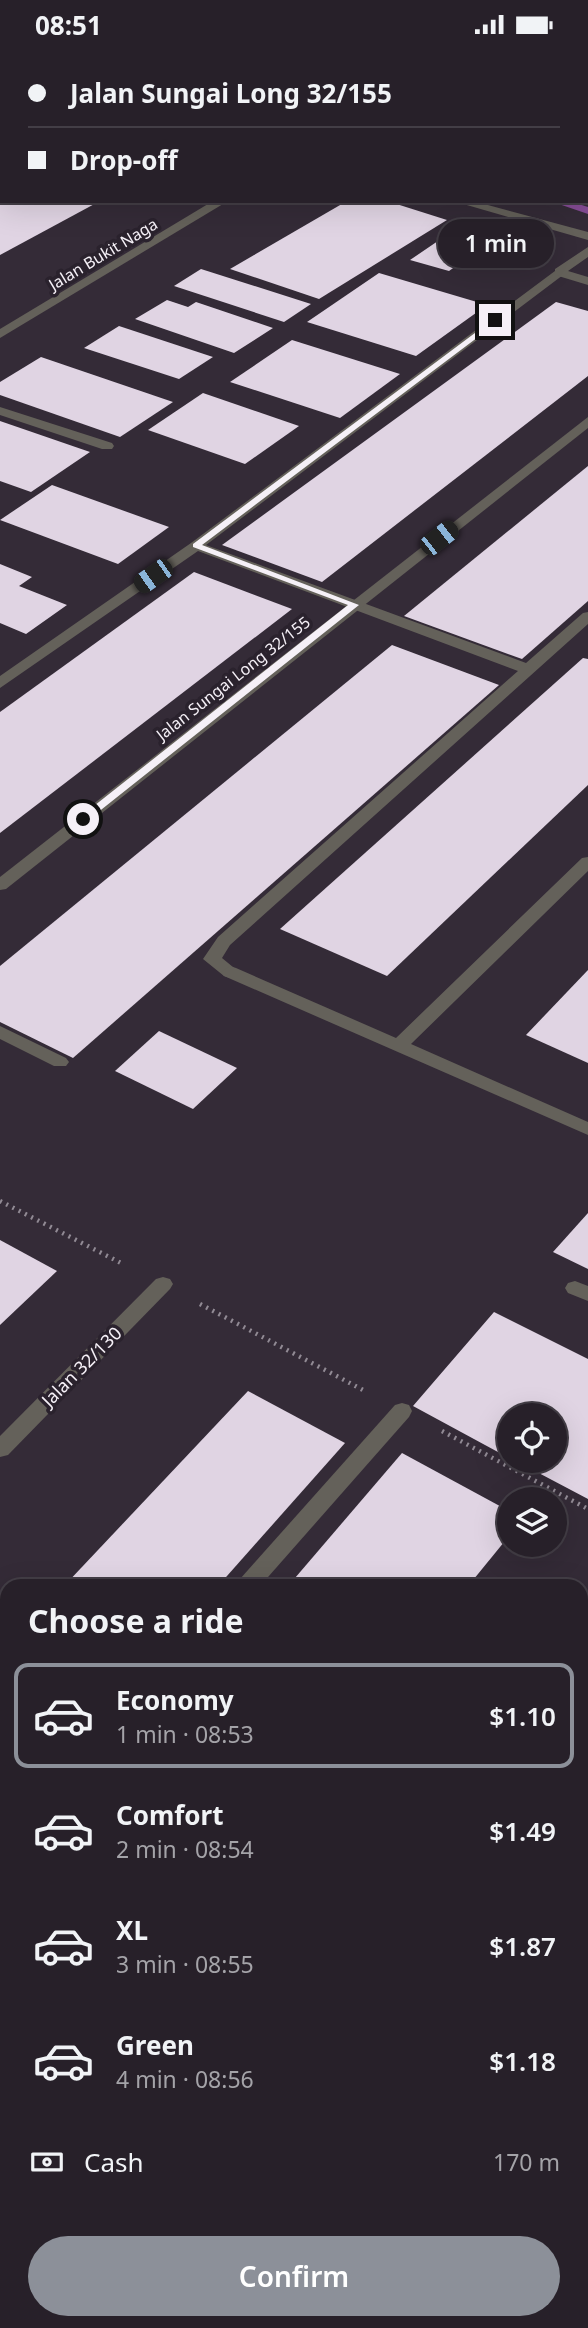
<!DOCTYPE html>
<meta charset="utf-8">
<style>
:root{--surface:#272029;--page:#332d35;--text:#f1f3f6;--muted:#a4a3a8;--line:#433e46;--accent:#8c9099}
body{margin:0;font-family:"Noto Sans",sans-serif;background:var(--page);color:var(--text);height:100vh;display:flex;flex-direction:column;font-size:26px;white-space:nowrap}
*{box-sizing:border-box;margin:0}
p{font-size:23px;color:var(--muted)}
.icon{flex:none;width:38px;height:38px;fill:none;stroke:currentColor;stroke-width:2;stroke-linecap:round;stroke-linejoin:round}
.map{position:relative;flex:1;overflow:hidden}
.drawer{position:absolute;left:0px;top:1530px;width:588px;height:751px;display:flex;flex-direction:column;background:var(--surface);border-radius:21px 21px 0 0;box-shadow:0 7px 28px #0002,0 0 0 2px var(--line)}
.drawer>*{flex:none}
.guide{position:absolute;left:0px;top:0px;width:588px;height:154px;box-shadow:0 7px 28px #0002,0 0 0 2px var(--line);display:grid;align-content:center;height:154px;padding:0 28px;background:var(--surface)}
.fabs{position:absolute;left:497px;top:1354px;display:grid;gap:14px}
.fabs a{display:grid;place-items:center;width:70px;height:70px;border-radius:50%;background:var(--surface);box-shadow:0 7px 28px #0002,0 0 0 2px var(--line);font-size:35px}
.end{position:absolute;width:32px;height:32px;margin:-16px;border:9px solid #f5f0f7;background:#111;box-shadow:0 0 0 4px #111}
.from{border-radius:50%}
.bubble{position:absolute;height:49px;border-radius:24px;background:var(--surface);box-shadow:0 7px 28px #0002,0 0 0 2px var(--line);font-size:23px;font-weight:600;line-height:49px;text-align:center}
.car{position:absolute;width:21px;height:42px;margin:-21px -10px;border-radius:9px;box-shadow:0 0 5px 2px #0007;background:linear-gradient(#222 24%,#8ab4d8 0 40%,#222 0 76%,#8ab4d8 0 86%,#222 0)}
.guide b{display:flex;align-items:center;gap:24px;height:66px;font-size:26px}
.guide b+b{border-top:2px solid var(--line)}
.guide i{width:18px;height:18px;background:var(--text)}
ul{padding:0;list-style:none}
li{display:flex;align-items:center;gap:21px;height:105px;margin:0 14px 10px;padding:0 14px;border:4px solid transparent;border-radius:14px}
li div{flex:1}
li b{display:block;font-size:26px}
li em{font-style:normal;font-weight:600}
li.current{border-color:var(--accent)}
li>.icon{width:63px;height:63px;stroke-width:1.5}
h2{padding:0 28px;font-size:32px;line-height:84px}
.pay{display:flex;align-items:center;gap:18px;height:77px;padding:0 28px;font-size:26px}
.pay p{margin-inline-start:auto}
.primary-button{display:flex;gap:14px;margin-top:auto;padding:14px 28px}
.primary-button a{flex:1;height:80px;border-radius:42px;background:var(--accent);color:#fff;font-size:28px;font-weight:600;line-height:80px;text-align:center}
.status{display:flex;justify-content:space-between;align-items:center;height:49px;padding:0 35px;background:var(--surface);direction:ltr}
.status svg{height:19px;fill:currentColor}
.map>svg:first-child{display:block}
</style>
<div class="status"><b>08:51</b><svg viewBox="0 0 49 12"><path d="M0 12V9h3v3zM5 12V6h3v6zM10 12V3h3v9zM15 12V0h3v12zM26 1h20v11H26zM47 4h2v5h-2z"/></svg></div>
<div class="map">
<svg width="588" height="2279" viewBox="0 0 588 2279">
<rect width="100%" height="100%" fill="#342b37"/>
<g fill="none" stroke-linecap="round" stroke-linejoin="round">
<g fill="#844b94" fill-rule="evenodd">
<polygon points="0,0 14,0 15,2 2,3"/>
<polygon points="550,152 569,152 588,158 588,165"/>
</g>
</g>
<g fill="#e0d4e3">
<polygon points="0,152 100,152 0,206"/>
<polygon points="347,152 387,152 447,171 319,250 230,220"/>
<polygon points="460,177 498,187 449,222 410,211"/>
<polygon points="201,220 311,255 284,273 174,237"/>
<polygon points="379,224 487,256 416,307 307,273"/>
<polygon points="167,251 188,258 196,253 273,279 234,304 135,270"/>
<polygon points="556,253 588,262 588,327 322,533 222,496"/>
<polygon points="119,277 213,308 179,330 84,299"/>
<polygon points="292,291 400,325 340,369 230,333"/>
<polygon points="41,308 173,353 120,388 0,346 0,333"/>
<polygon points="203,344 299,377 245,415 148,381"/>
<polygon points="0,372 90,403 31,443 0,432"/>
<polygon points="588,417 588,552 522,610 404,567"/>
<polygon points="52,436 169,478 118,515 0,471"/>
<polygon points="0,515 32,528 19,537 67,556 26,585 0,574"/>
<polygon points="194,523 292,560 0,784 0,663"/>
<polygon points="392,596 499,636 73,1009 0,973 0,917"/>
<polygon points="583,609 588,610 588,736 387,927 280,880"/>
<polygon points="588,921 588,1014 526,986"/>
<polygon points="159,982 237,1019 193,1060 115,1022"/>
<polygon points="588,1164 588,1220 553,1203"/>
<polygon points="0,1191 57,1222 0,1276"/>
<polygon points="494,1263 588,1310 588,1450 516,1412 555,1412 555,1367 509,1367 509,1409 413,1357"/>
<polygon points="248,1342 345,1394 219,1536 65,1536"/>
<polygon points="402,1404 509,1462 509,1487 469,1536 289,1536"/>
<polygon points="7,1598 7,1776 0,1784 0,1606"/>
<polygon points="588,1820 588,2139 581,2150 581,1830"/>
<polygon points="7,1867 7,2120 0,2129 0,1875"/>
<polygon points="279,2273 505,2273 501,2279 275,2279"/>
</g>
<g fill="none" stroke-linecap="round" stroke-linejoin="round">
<g stroke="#918a94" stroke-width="4.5" stroke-dasharray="2 5" stroke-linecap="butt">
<polyline points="0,1152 121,1214"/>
<polyline points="200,1255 363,1341"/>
<polyline points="442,1382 588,1460"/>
</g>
<g fill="#64615a" fill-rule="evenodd">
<polygon points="458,0 474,0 475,2 459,2"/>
<polygon points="559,219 565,223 563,226 206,496 526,614 583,564 588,563 588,575 230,896 222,909 239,923 230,929 224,927 203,910 218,888 518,622 198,502 0,639 0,627 191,494"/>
<polygon points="0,977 66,1009 69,1013 66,1017 54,1017 0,990"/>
<polygon points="402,1354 409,1356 412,1362 409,1368 261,1536 237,1536 240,1530 395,1356"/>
<polygon points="7,1808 7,1836 0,1838 0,1811"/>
<polygon points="588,2224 588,2261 581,2264 581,2227"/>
<polygon points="552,2273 581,2273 579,2279 550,2279"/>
</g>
<g fill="#64615a" fill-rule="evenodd">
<polygon points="473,0 485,0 472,2"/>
<rect x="0" y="19" width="2" height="6"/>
<polygon points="0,50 2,50 0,57"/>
<polygon points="586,92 588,92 586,99"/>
<polygon points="213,152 228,152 0,289 0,280"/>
<polygon points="453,152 473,152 588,183 588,191"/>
<polygon points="588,198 588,208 568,222 588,228 588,236 555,226 555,220"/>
<polygon points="0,358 112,394 114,397 112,400 102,400 0,366"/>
<polygon points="588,368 588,379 6,840 0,841 0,828"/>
<polygon points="588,808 588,822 411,995 588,1073 588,1086 224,927 221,923 230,917 236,919 396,989 582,809"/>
<polygon points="163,1228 170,1230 173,1235 170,1240 8,1406 0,1408 0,1387 156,1230"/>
<polygon points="575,1232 588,1237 588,1252 568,1244 565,1239 568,1234"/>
<polygon points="588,1561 588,1587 581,1589 581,1563"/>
<polygon points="58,2273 88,2273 86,2279 56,2279"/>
</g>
</g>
<polygon fill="#f5f0f7" points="495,269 498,273 202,496 359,556 87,772 80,772 80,768 348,556 193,498 193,495"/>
<g text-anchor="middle" stroke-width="7" stroke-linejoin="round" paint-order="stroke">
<g font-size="16" fill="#f5f0f7" stroke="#2a222d">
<text transform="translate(103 205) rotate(-31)" y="6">Jalan Bukit Naga</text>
<text transform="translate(233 629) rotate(-38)" y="6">Jalan Sungai Long 32/155</text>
</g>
<g font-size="18" fill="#f5f0f7" stroke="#2a222d">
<text transform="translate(82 1318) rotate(-45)" y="6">Jalan 32/130</text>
</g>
</g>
</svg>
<div class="fabs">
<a><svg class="icon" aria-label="locate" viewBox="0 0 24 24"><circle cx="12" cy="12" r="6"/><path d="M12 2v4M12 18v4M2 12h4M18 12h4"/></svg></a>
<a><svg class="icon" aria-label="layers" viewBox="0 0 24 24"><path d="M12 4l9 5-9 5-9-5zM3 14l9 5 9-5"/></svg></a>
</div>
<i class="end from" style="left:83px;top:770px"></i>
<i class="end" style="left:495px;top:271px"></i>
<div class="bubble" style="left:438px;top:170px;width:116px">1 min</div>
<i class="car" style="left:439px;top:489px;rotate:52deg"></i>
<i class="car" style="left:153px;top:527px;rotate:235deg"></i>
<div class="guide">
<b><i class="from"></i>Jalan Sungai Long 32/155</b>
<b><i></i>Drop-off</b>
</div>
<section class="drawer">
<h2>Choose a ride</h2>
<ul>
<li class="current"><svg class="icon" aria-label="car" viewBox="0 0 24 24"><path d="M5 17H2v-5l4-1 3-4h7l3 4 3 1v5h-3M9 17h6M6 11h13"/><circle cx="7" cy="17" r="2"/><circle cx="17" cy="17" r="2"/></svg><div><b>Economy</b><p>1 min · 08:53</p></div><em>$1.10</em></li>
<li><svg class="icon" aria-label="car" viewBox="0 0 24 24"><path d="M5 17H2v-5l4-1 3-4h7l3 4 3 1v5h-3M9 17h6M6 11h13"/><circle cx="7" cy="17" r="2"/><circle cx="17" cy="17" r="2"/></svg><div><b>Comfort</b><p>2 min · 08:54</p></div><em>$1.49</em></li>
<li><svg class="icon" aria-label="car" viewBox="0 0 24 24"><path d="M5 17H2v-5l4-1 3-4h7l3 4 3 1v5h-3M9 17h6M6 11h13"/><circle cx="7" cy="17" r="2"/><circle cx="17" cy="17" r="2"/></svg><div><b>XL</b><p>3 min · 08:55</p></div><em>$1.87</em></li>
<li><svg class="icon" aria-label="car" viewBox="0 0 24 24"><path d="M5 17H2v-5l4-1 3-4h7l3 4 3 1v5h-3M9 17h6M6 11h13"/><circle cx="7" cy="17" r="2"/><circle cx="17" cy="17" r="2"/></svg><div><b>Green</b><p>4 min · 08:56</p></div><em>$1.18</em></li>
</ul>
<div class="pay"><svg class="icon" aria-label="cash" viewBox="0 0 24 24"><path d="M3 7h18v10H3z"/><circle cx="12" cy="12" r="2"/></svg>Cash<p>170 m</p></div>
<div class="primary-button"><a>Confirm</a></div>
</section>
</div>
